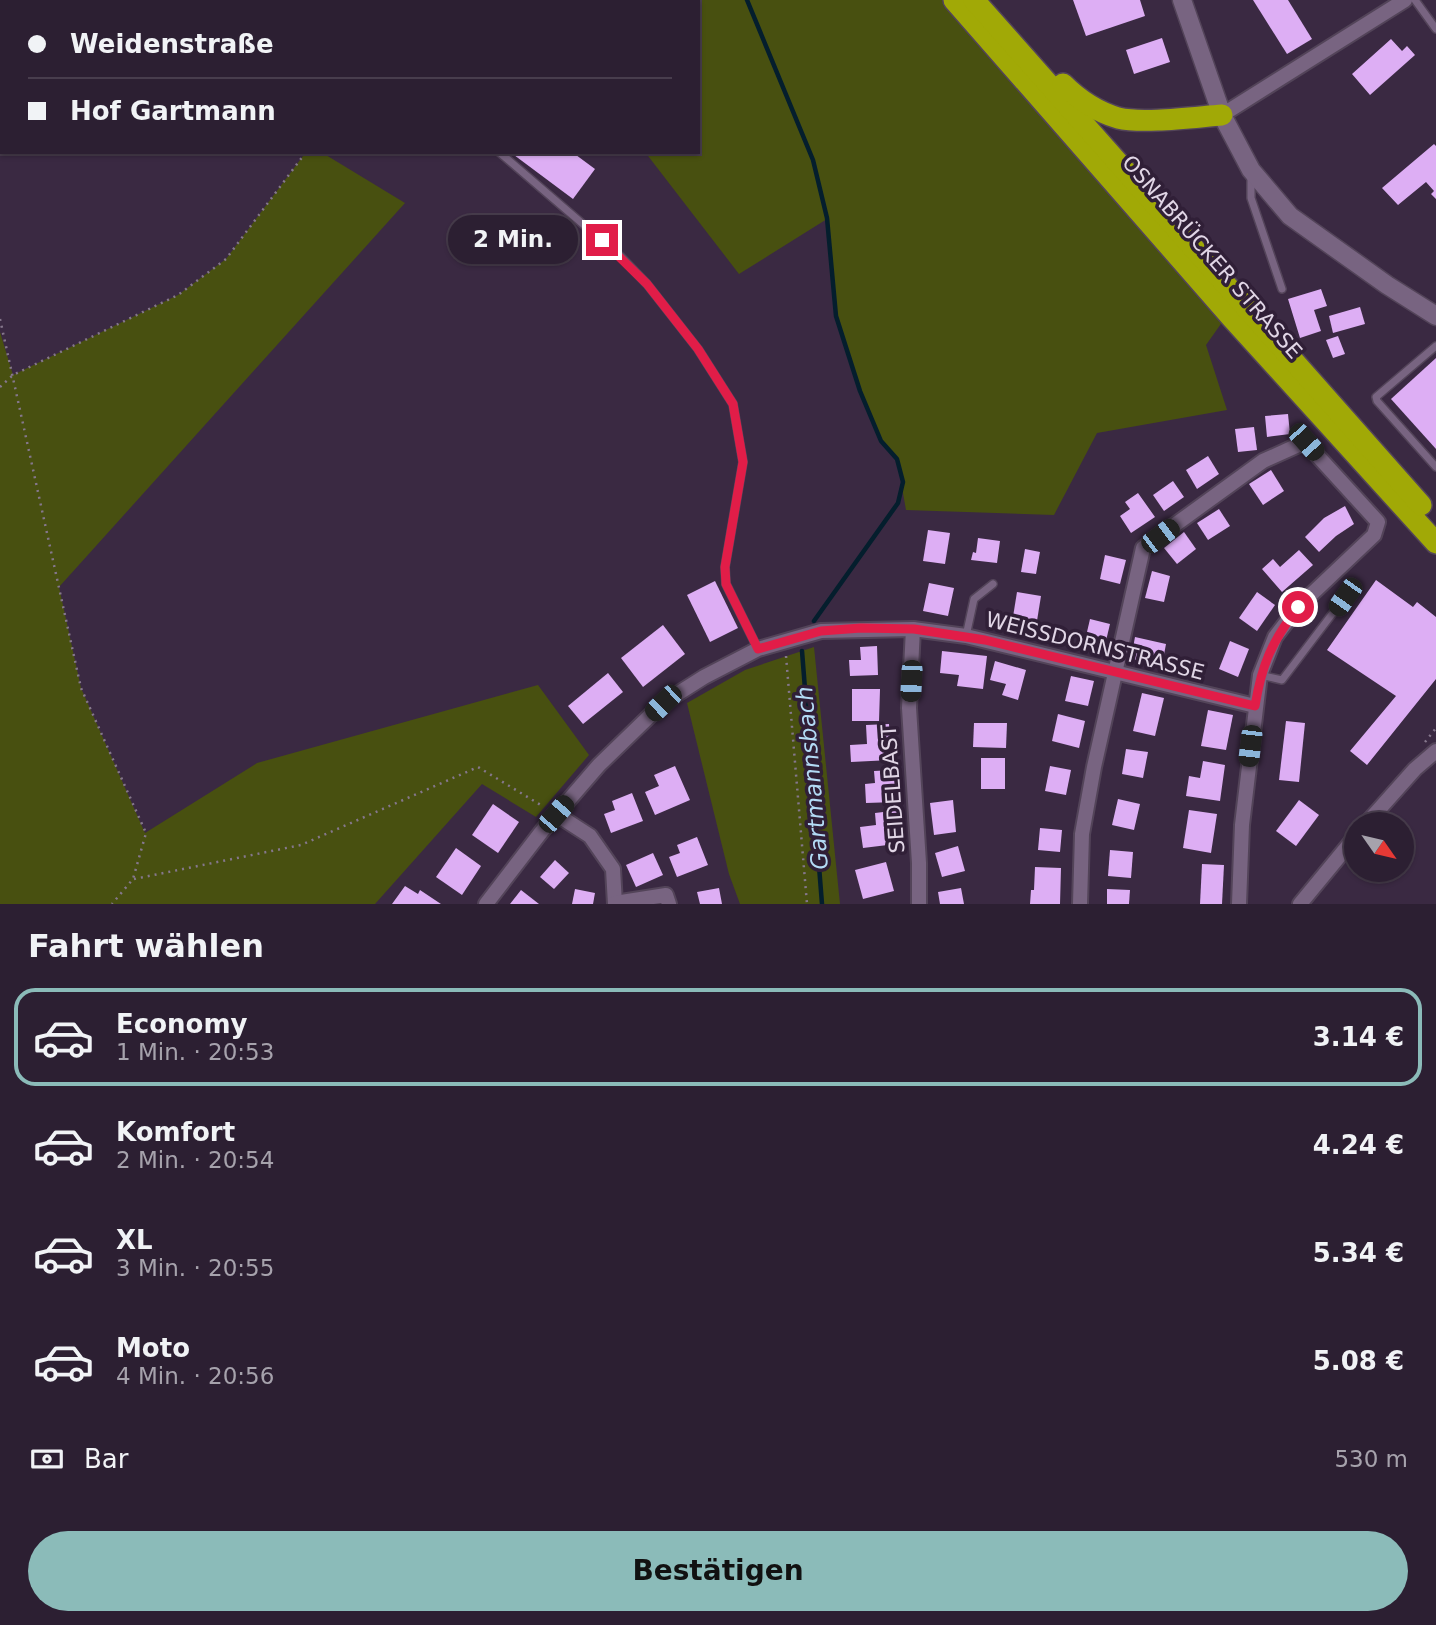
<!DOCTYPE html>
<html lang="de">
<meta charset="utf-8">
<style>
:root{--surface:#2c1f32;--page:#382c3e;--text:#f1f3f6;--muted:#a6a2ac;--line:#483d4d;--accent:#8bbbb9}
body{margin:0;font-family:"DejaVu Sans",sans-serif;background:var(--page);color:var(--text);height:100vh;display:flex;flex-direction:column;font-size:26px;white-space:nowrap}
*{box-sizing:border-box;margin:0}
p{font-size:23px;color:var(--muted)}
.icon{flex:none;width:38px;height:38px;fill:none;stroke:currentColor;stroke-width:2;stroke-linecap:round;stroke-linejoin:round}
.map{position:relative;height:904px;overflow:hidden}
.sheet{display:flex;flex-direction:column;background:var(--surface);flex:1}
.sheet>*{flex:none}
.top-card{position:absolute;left:0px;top:0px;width:700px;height:154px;box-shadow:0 2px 5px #0004,0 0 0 2px var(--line);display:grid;align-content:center;height:154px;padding:0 28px;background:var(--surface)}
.needle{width:46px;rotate:124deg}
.tools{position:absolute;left:1344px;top:812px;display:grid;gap:14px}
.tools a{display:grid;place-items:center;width:70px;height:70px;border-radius:50%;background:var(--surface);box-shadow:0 2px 5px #0004,0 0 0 2px var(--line);font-size:35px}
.end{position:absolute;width:32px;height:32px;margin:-16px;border:9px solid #e11d48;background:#fff;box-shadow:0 0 0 4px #fff}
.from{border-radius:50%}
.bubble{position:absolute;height:49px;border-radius:24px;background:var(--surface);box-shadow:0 2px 5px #0004,0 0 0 2px var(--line);font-size:23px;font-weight:800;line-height:49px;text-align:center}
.car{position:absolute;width:21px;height:42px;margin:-21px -10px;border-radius:9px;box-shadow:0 0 5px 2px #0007;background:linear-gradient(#222 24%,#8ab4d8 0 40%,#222 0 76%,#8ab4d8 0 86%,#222 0)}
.top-card b{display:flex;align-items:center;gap:24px;height:66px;font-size:26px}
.top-card b+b{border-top:2px solid var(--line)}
.top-card i{width:18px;height:18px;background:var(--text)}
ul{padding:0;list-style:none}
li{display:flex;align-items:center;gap:21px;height:98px;margin:0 14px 10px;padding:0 14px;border:4px solid transparent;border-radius:21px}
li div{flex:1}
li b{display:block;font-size:26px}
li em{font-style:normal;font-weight:800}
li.active{border-color:var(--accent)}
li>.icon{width:63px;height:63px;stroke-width:1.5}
h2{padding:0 28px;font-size:32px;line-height:84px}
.pay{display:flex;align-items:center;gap:18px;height:77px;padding:0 28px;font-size:26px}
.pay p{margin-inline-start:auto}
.button{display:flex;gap:14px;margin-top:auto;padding:14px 28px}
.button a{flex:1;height:80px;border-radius:42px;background:var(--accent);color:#111;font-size:28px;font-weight:800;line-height:80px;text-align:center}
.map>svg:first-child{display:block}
</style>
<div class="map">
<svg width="1436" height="904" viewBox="0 0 1436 904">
<rect width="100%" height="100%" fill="#3a2942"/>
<g fill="#485010">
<polygon points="337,0 942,0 1223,321 1206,345 1227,410 1097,433 1054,515 906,510 897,459 881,441 860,391 836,316 827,219 739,274 645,152 698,152 698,2"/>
<polygon points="306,152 321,152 405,203 59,587 81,688 145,833 257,763 538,685 589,755 536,817 482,784 375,904 0,904 0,332 13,375 178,295 226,259"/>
<polygon points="814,647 840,904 740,904 729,874 687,703 745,670"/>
</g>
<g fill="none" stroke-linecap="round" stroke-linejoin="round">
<g stroke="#041e2d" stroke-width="4.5">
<polyline points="747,0 813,160 827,218 836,316 860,391 881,441 897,459 903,482 898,503 814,621"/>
<polyline points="802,651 822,904"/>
</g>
</g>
<g fill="#ddaef4">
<polygon points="1073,0 1140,0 1145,16 1086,36"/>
<polygon points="1253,0 1288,0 1312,39 1287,54"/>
<polygon points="1162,38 1170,62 1134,74 1126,50"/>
<polygon points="1391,39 1402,51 1407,46 1415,55 1370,95 1352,74"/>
<polygon points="1434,144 1436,146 1436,199 1431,194 1434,191 1426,182 1398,205 1382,188"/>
<polygon points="510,152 572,152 595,169 573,199"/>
<polygon points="1321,289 1327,306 1314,310 1321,331 1300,338 1288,299"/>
<polygon points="1360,307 1365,324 1333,333 1329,316"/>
<polygon points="1338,336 1345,354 1333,358 1326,340"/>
<polygon points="1436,358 1436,449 1391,399"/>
<polygon points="1288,414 1290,434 1267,437 1265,416"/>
<polygon points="1254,427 1257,450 1238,452 1235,429"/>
<polygon points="1208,456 1219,474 1197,489 1186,470"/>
<polygon points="1271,470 1284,491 1263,505 1249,484"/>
<polygon points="1173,481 1184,497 1164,511 1153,495"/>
<polygon points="1138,493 1155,517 1131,533 1120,516 1130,509 1125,502"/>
<polygon points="1345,506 1354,524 1336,536 1319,552 1305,537 1324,518"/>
<polygon points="1219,509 1230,526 1208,540 1197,523"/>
<polygon points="928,530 950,533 945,564 923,561"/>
<polygon points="1184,532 1196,549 1177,564 1164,548"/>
<polygon points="978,538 1000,541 997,563 971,560 973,552 976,553"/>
<polygon points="1025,549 1040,552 1036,574 1021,572"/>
<polygon points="1299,550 1313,565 1282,592 1262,569 1273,559 1280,567"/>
<polygon points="1105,555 1126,560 1120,584 1100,579"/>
<polygon points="1152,571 1170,576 1164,602 1145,598"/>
<polygon points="1376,580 1413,607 1417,602 1436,617 1436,679 1367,765 1350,751 1396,696 1327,650"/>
<polygon points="715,581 738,628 710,642 687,595"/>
<polygon points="929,583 954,588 948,616 923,611"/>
<polygon points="1017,592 1041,596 1036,627 1012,623"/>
<polygon points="1257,592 1275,605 1257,631 1239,618"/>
<polygon points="1090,619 1110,624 1104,649 1084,645"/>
<polygon points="663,625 685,654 643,687 621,658"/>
<polygon points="1135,637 1166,644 1162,665 1131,659"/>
<polygon points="1230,641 1249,649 1238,677 1219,669"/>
<polygon points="877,646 878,675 850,676 849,660 861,660 860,647"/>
<polygon points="942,651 987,656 983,689 957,686 959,675 940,673"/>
<polygon points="995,661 1026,670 1018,700 1002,695 1006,684 990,680"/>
<polygon points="608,673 623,692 583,724 568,706"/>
<polygon points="1071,676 1094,681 1088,706 1065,701"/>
<polygon points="852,689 880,689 879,721 852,721"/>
<polygon points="1142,693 1164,698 1155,736 1133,731"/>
<polygon points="1208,710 1233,715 1226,750 1201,746"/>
<polygon points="1058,714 1085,721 1079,748 1052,741"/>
<polygon points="1286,721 1305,723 1299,782 1279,780"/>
<polygon points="974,723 1007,723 1006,748 973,747"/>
<polygon points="889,724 891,760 851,762 850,745 867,744 866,725"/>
<polygon points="1126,749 1148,752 1143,778 1122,774"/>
<rect x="981" y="758" width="24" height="31"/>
<polygon points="1203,761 1225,765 1220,801 1186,796 1189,776 1200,778"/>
<polygon points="675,766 690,800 655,815 645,792 659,786 654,775"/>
<polygon points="1050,766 1071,770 1066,795 1045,791"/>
<polygon points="894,770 896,802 866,803 865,784 875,783 874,771"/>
<polygon points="632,793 643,821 611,833 604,814 615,810 612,801"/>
<polygon points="1118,799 1140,804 1134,830 1112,825"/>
<polygon points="953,800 956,832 934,835 930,803"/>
<polygon points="1299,800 1319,815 1296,846 1276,831"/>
<polygon points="493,804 519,822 498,853 472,835"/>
<polygon points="900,810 904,843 863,848 860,827 876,825 875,813"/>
<polygon points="1189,810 1217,814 1211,853 1183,848"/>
<polygon points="1040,828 1062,830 1060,852 1038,850"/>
<polygon points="697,837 708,865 677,877 669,857 680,853 677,845"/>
<polygon points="958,846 965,871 942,877 935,853"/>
<polygon points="456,848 481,866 462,895 436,877"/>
<polygon points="1110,850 1133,852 1131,878 1108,876"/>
<polygon points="653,853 663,875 636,887 626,865"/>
<polygon points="555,860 569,873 554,889 540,877"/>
<polygon points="886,862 894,891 863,899 855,870"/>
<polygon points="1202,864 1224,865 1222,904 1200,904"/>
<polygon points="1035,867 1061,868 1060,904 1030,904 1031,890 1034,890"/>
<polygon points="405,886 418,894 420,890 441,904 392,904"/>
<polygon points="719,888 722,904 700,904 697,892"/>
<polygon points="961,888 964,904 940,904 938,892"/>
<polygon points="575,889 595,893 593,904 572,904"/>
<polygon points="1107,889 1130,890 1129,904 1107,904"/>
<polygon points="521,890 539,904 510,904"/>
</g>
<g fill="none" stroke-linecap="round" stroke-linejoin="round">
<g stroke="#534459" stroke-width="10">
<g id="lane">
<polyline points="337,0 338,2"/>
<polyline points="1415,0 1436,29"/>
<polyline points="499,152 620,256 647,284 698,349 733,404 743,462 725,567 726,584 758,649"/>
<polyline points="1251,176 1251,198 1282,289"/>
<polyline points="1436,346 1376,397 1377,401 1436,467"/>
<polyline points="966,636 974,599 993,584"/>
<polyline points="1260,675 1282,680 1345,597"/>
</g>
</g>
<g stroke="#534459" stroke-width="18">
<g id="street">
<polyline points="1222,115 1405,0"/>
<polyline points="913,629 909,708 919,863 919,904"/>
<polyline points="556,814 590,836 613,869 615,904"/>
<polyline points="1366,824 1415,769 1436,751"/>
<polyline points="615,903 666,895 669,904"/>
<polyline points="486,904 542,831 599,765 663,703 704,677 758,649 821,631 913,629 966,636 1255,706"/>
<polyline points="1080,904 1082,834 1094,767 1143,548 1263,461 1305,442 1378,522 1374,535 1298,607 1275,637 1260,675 1242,825 1239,904"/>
<polyline points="1300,904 1356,836"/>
</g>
</g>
<g stroke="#534459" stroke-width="21">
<polyline id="secondary" points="1182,0 1222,115 1251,170 1290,216 1387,285 1436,316"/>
</g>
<g stroke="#534459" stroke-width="24">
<g id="highway">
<polyline points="954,0 1232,318 1436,543"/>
<polyline points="974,0 1421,505"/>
<path d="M1063,84C1078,99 1098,112 1118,118C1143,124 1195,117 1222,115"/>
</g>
</g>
<g stroke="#85778c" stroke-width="2.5" stroke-dasharray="2 5" stroke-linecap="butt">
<polyline points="0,319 81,688 146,833 133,879 112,904"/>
<polyline points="0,387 13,375 178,295 226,259 306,152"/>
<polyline points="786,656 807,904"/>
<polyline points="1425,742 1436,728"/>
<polyline points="134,879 301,845 478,767 544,807"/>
</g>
<use href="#lane" stroke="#786481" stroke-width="7"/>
<use href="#street" stroke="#786481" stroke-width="14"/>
<use href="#secondary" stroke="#786481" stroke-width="18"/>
<use href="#highway" stroke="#a1a906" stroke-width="21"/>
</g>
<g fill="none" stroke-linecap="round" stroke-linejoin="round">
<path stroke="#e11d48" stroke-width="9" d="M602,240L647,284L698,349L733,404L743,462L725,567L726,584L758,649L821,631L861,628L914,629L985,640L1255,706C1262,663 1272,642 1298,607"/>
</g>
<g text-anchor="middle" stroke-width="7" stroke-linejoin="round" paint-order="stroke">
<g font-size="21" fill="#e1d6e6" stroke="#301f37">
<text transform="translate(1212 257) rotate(49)" y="7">OSNABRÜCKER STRASSE</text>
<text transform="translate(1095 646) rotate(14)" y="7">WEISSDORNSTRASSE</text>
<text transform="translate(893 789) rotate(-94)" y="7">SEIDELBAST</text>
</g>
<g font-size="23" font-style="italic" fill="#b3dbf5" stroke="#301f37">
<text transform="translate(812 778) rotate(-95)" y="8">Gartmannsbach</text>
</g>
</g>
</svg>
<div class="tools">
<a><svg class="needle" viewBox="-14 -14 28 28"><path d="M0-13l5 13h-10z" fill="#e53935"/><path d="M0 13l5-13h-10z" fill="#a6a2ac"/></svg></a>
</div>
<i class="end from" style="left:1298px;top:607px"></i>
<i class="end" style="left:602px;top:240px"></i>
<div class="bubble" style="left:448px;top:215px;width:130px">2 Min.</div>
<i class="car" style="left:1306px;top:442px;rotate:138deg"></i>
<i class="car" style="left:1160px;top:536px;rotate:53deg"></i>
<i class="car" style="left:1345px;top:597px;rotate:215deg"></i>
<i class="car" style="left:911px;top:681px;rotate:183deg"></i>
<i class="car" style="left:663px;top:703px;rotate:226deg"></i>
<i class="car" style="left:1250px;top:746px;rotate:187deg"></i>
<i class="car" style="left:556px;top:814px;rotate:41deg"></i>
<div class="top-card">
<b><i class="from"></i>Weidenstraße</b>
<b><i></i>Hof Gartmann</b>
</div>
</div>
<section class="sheet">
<h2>Fahrt wählen</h2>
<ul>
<li class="active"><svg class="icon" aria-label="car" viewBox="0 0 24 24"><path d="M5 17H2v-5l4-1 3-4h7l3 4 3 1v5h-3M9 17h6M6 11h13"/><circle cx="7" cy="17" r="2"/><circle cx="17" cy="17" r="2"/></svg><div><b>Economy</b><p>1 Min. · 20:53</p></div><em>3.14 €</em></li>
<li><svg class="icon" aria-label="car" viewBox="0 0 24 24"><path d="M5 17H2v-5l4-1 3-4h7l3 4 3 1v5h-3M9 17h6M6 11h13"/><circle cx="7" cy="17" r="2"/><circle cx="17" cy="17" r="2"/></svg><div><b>Komfort</b><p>2 Min. · 20:54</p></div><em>4.24 €</em></li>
<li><svg class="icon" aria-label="car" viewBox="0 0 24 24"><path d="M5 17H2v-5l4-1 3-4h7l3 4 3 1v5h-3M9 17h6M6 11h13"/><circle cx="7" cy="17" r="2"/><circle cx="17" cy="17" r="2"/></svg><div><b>XL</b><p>3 Min. · 20:55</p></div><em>5.34 €</em></li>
<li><svg class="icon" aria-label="car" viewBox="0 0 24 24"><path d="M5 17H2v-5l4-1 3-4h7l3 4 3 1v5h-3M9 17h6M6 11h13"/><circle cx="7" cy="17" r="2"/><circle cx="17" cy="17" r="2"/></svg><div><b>Moto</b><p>4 Min. · 20:56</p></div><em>5.08 €</em></li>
</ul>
<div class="pay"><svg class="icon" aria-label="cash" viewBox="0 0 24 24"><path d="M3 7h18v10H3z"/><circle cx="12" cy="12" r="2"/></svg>Bar<p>530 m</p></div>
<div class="button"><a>Bestätigen</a></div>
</section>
